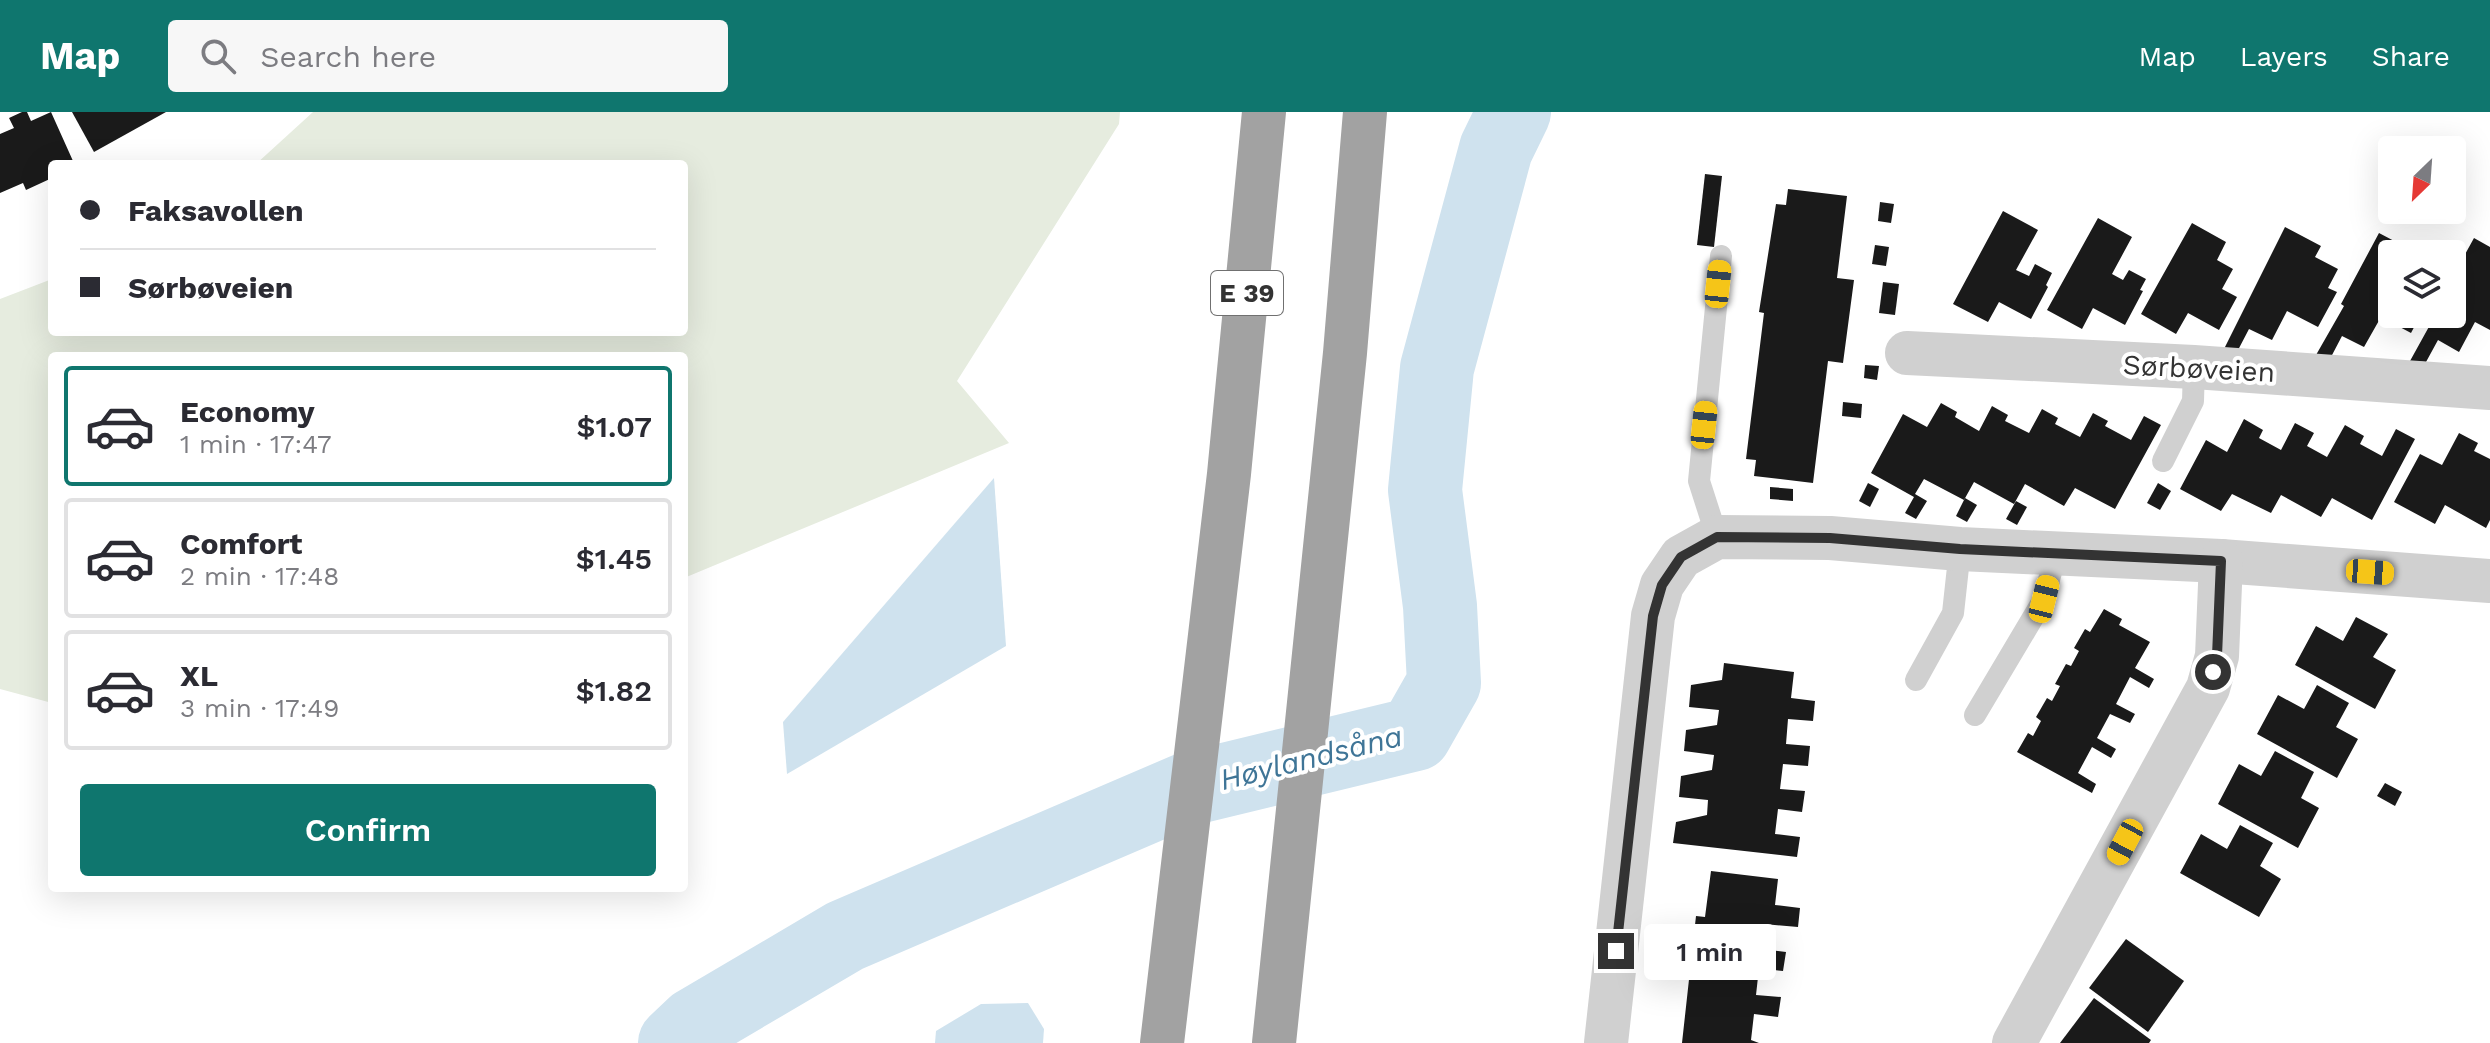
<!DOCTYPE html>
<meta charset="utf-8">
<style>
:root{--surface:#fff;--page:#f7f7f7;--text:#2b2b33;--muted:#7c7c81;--line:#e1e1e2;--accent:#0f766e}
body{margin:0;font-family:"Work Sans",sans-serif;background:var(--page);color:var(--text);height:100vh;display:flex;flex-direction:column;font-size:30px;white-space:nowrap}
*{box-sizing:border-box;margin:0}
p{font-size:26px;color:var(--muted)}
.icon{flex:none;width:44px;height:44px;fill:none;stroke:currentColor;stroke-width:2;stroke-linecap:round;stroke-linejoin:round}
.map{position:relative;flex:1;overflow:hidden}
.drawer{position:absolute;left:48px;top:240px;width:640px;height:540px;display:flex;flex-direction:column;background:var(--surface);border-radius:8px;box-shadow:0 8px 32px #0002}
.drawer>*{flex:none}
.guide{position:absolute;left:48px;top:48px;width:640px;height:176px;border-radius:8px;box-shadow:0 8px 32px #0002;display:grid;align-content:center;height:176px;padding:0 32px;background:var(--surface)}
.needle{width:52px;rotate:205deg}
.fabs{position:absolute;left:2378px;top:24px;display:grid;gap:16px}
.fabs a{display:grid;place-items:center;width:88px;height:88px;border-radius:8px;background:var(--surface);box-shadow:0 8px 32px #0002;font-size:40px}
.end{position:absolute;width:36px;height:36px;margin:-18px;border:10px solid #333;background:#fff;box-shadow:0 0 0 4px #fff}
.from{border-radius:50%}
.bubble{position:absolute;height:56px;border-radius:8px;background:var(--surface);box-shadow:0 8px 32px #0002;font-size:26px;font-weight:600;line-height:56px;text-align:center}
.car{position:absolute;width:24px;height:48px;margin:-24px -12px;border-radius:10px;box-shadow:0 0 6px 2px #0007;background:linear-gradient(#f5c518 24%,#345 0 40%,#f5c518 0 76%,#345 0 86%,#f5c518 0)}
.guide b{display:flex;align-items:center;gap:28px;height:76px;font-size:30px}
.guide b+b{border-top:2px solid var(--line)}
.guide i{width:20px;height:20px;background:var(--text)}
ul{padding:14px 0 0;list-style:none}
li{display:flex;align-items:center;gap:24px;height:120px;margin:0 16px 12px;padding:0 16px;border:4px solid var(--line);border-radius:8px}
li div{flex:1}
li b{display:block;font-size:30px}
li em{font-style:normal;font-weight:600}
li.current{border-color:var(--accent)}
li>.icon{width:72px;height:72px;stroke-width:1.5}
.primary-button{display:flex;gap:16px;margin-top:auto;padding:16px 32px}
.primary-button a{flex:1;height:92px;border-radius:8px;background:var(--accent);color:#fff;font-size:32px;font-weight:600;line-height:92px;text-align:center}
header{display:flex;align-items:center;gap:48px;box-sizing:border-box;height:112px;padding:0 40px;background:var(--accent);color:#fff}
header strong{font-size:38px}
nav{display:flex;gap:44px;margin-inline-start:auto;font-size:28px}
.search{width:560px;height:72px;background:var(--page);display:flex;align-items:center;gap:20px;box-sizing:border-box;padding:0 28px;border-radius:8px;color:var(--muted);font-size:30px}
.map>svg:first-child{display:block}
</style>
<header>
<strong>Map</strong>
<div class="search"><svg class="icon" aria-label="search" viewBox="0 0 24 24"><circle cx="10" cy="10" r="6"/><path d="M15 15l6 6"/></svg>Search here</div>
<nav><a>Map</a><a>Layers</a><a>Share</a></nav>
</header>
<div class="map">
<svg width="2490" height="931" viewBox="0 0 2490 931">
<rect width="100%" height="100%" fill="#fff"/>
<polygon fill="#e6ecdf" points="313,0 1120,0 1119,12 957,269 1009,331 684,466 684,244 52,244 52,591 0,577 0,187 52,167 52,220 684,220 684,52 256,52"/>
<g fill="#cfe2ee">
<polygon points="994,366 1006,534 787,662 783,610"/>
<polygon points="1028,891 1044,917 1043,931 935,931 936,919 981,892"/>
</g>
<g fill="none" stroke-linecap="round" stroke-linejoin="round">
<polyline stroke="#cfe2ee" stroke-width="74" points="675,931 694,913 845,824 1188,677 1415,622 1444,571 1440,494 1425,378 1437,256 1496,37 1514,0"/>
</g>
<g fill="#1a1a1a">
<polygon points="22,0 27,0 31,9 51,0 73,49 66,52 52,52 52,58 49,60 52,66 26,78 23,71 0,81 0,22 14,16 9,6"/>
<polygon points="72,0 166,0 94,40"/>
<polygon points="1705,62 1722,64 1714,135 1697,133"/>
<polygon points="1788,77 1847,84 1837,166 1854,168 1843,251 1828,249 1813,371 1754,364 1756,348 1746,347 1764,201 1759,200 1776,92 1786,93"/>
<polygon points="1880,90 1894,92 1891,111 1878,109"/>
<polygon points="2003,99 2038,118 2016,158 2029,164 2035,152 2052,161 2046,173 2048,175 2031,207 1999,190 1988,210 1953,192"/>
<polygon points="2098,106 2132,125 2112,162 2123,168 2129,158 2146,167 2140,178 2143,179 2125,213 2093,196 2082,217 2047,198"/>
<polygon points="2192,111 2226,130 2217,148 2233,157 2222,177 2237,185 2219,218 2188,201 2176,222 2141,202"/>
<polygon points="2285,115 2321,134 2315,145 2338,157 2328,176 2337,180 2318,215 2287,199 2272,228 2249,217 2237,240 2223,239"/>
<polygon points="2379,121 2415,140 2392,142 2392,202 2421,202 2411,221 2381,205 2364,235 2342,224 2331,245 2316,243 2344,194 2341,192"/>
<polygon points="2474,126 2490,135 2490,218 2475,210 2459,240 2438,228 2426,250 2410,249 2436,202 2452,202 2452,166"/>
<polygon points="1875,133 1889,135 1886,154 1872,152"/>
<polygon points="1883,170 1899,172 1895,203 1879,201"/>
<polygon points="1865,253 1879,254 1877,268 1864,266"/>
<polygon points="1843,290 1862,292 1861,306 1842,304"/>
<polygon points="1941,291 1957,300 1955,305 1979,319 1992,294 2008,303 2005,309 2029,321 2042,297 2058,306 2055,312 2080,325 2093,301 2108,309 2105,314 2131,328 2144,304 2161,313 2115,397 2075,376 2064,394 2025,372 2014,392 1974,370 1964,388 1924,367 1915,382 1927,389 1916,407 1905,401 1914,385 1871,361 1903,302 1927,315"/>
<polygon points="2244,307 2263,318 2259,326 2281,338 2295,311 2314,321 2307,334 2327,345 2345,313 2364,324 2360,332 2382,344 2396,317 2415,327 2372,408 2332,386 2321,405 2281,383 2271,401 2232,382 2221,399 2180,377 2206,328 2227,340"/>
<polygon points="2459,321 2478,331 2474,339 2490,347 2490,408 2486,416 2445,393 2435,412 2394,390 2420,342 2442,353"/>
<polygon points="1868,371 1879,377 1870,395 1859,389"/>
<polygon points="2158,371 2171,379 2160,398 2147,391"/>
<polygon points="1770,375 1793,377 1793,389 1770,387"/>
<polygon points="1965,386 1977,393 1967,410 1956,404"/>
<polygon points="2016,389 2027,395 2017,413 2006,407"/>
<polygon points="2104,497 2122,507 2119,513 2150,530 2135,556 2154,567 2149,576 2130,565 2116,592 2135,602 2130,611 2110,602 2097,626 2116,637 2111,646 2092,635 2078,661 2096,672 2092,681 2017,640 2028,621 2033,624 2041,609 2036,605 2047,586 2052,589 2060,574 2055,572 2066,552 2071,554 2079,539 2074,536 2085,517 2090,520"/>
<polygon points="2356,505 2388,522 2373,545 2396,558 2375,597 2295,553 2316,514 2343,529"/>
<polygon points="1724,551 1794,560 1791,586 1815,589 1813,609 1788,607 1786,632 1810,634 1808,654 1783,652 1780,677 1805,679 1802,700 1778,697 1775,722 1800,725 1797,745 1673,731 1676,710 1707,703 1708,688 1679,685 1681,664 1712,658 1714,643 1684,639 1686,618 1717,613 1719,598 1689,595 1691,573 1722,568"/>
<polygon points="2317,573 2349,591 2336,615 2358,627 2337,666 2257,622 2278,583 2304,597"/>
<polygon points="2275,639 2314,660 2301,686 2319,696 2298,736 2218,692 2239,652 2261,664"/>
<polygon points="2385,671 2402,680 2395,694 2377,684"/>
<polygon points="2240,713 2273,731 2260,754 2281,767 2259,805 2180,761 2201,722 2227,737"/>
<polygon points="1711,759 1778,767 1775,793 1800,796 1798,815 1764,812 1761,837 1786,840 1783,859 1759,856 1756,883 1781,885 1778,905 1754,902 1751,928 1759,931 1682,931 1696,804 1705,805"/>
<polygon points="2126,827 2184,869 2148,920 2089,876"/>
<polygon points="2094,886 2151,928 2149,931 2060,931"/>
</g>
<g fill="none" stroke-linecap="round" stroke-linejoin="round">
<g stroke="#d0d0d0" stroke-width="22">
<polyline points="2163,349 2193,289 2194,255"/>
<polyline points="1717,425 1699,369 1721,144"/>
<polyline points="1916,568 1953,501 1960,437"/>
<polyline points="1975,603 2044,487 2056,441"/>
</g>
<g stroke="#d0d0d0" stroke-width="44">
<polyline points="1907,241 2194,255 2490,276"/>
<polyline points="1606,931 1653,504 1662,473 1681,445 1717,425 1830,426 1960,437 2221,449 2490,469"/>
<polyline points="2014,931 2208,576 2217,544 2221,449"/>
</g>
<g stroke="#a2a2a2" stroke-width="44">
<polyline points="1162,931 1229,362 1264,0"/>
<polyline points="1274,931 1345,241 1365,0"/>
</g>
</g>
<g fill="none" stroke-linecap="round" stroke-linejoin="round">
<polyline stroke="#333" stroke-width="10" points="1616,839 1653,504 1662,473 1681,445 1717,425 1830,426 1960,437 2221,449 2217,544 2213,560"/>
</g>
<g text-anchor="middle" stroke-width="8" stroke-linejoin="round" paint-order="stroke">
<rect fill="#fff" stroke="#707070" stroke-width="2" x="1211" y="159" width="72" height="44" rx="6"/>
<g font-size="26" font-weight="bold" fill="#333">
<text x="1247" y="190">E 39</text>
</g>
<g font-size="28" fill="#333" stroke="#fff">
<text transform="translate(2199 256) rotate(3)" y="10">Sørbøveien</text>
</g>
<g font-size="30" font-style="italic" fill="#3f7597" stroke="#fff">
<text transform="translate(1311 646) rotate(-14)" y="10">Høylandsåna</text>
</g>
</g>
</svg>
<div class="fabs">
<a><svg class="needle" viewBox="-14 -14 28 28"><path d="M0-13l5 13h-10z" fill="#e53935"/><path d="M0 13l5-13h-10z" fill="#7c7c81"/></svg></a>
<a><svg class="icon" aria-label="layers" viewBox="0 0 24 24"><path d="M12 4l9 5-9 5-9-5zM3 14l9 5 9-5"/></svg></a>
</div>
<i class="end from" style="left:2213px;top:560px"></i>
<i class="end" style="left:1616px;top:839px"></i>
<div class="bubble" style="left:1644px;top:812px;width:132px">1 min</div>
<i class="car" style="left:1718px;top:172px;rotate:6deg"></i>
<i class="car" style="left:1704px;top:313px;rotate:6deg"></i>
<i class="car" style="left:2370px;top:460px;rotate:94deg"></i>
<i class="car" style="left:2044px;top:487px;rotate:14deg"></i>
<i class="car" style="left:2125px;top:730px;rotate:208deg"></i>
<div class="guide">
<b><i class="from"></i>Faksavollen</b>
<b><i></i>Sørbøveien</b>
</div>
<section class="drawer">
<ul>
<li class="current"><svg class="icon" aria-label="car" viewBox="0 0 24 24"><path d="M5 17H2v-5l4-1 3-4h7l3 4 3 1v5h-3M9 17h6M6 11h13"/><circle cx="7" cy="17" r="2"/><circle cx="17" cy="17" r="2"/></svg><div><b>Economy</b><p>1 min · 17:47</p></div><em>$1.07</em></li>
<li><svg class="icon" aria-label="car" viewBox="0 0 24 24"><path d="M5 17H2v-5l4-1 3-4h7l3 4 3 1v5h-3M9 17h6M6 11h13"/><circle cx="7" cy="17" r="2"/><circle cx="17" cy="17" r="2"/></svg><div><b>Comfort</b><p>2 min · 17:48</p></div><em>$1.45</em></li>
<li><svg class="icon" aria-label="car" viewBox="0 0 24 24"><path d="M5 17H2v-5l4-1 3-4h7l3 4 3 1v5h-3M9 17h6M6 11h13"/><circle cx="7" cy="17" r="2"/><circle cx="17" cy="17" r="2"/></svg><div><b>XL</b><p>3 min · 17:49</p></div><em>$1.82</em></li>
</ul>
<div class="primary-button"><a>Confirm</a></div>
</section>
</div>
